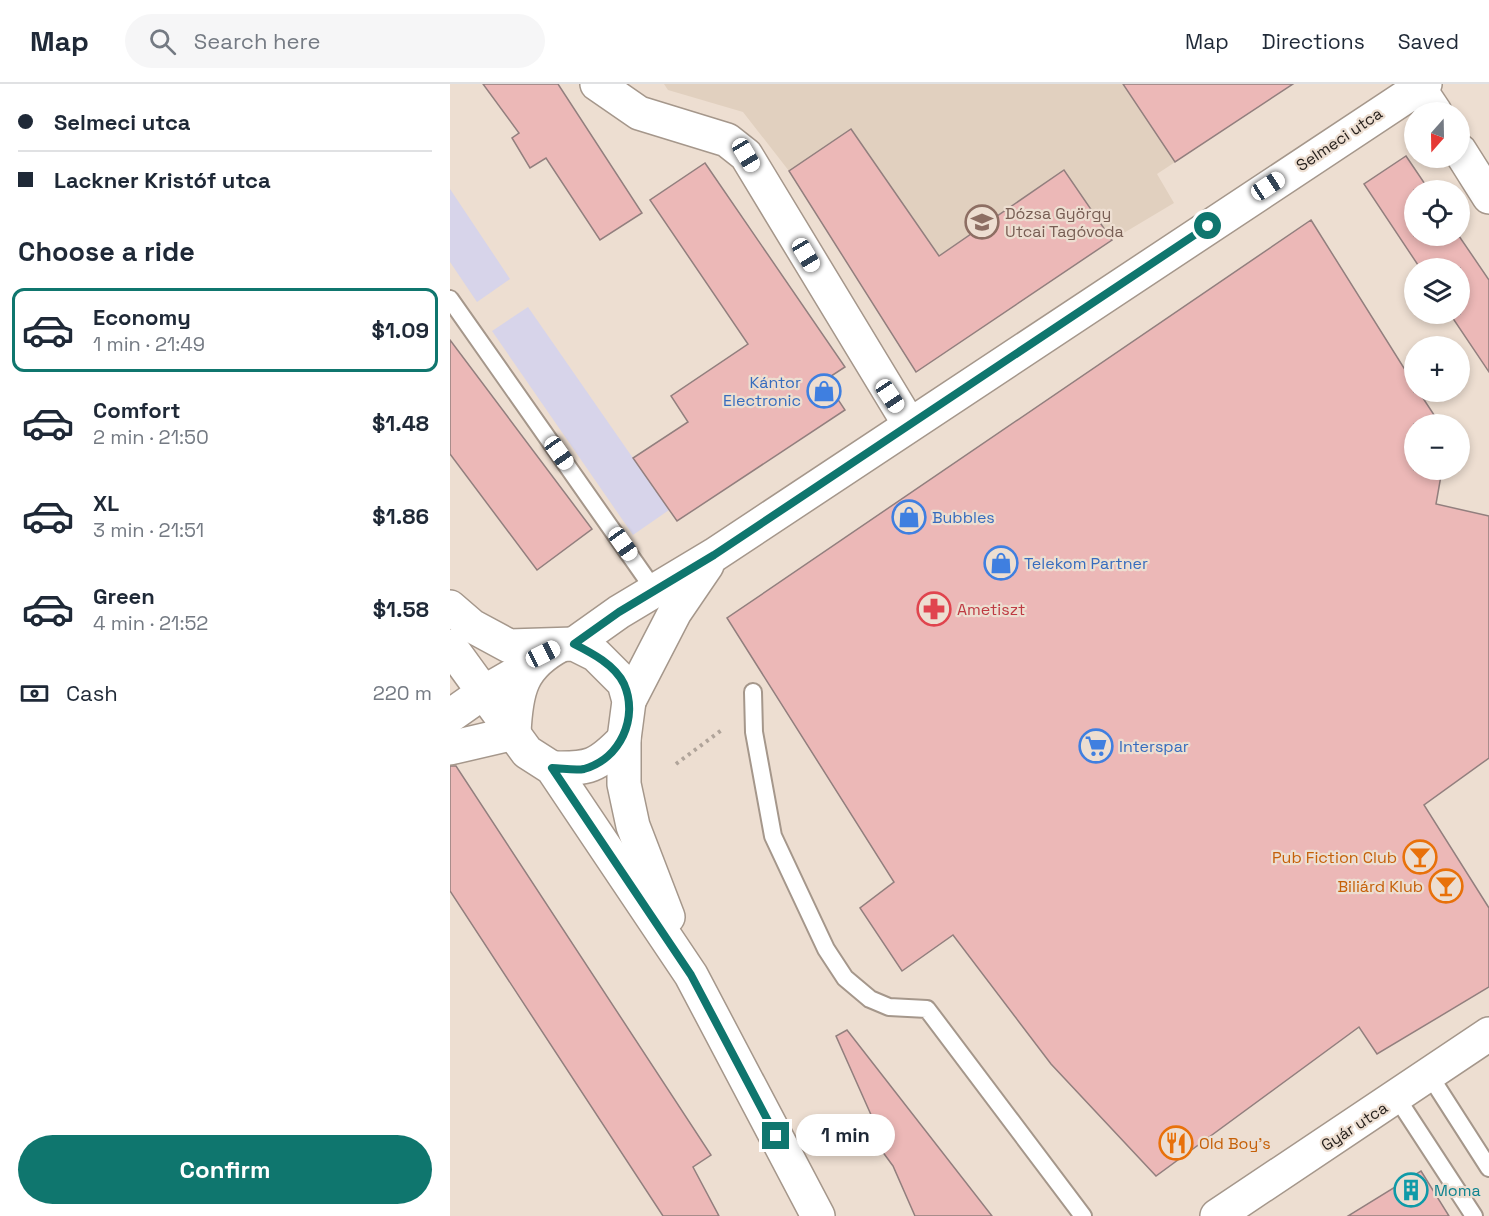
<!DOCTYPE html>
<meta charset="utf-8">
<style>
:root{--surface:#fff;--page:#f6f6f7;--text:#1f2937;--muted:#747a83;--line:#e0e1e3;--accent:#0f766e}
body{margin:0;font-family:"Space Grotesk",sans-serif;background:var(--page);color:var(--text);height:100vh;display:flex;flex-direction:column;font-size:22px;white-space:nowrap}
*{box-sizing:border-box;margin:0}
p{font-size:20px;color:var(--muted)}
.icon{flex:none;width:33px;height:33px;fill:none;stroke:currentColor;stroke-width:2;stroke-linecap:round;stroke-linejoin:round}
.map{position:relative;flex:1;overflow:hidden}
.panel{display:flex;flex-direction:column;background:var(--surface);width:450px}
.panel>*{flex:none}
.hud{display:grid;align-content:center;height:132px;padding:0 18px;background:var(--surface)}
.needle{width:39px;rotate:200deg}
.fabs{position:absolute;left:954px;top:18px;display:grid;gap:12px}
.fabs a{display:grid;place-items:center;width:66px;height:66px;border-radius:50%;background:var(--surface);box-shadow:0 3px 9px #0003;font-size:30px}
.end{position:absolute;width:27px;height:27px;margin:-14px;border:8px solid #0f766e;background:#fff;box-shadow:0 0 0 3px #fff}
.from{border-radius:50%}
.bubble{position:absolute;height:42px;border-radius:21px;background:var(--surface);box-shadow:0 3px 9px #0003;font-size:20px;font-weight:700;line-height:42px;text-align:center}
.car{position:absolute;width:18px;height:36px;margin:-18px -9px;border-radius:8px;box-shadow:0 0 4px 2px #0007;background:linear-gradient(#fff 24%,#345 0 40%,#fff 0 76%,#345 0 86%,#fff 0)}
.hud b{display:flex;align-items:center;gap:21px;height:57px;font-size:22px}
.hud b+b{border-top:2px solid var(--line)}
.hud i{width:15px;height:15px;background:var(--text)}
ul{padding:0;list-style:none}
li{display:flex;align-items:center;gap:18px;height:84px;margin:0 12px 9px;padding:0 6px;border:3px solid transparent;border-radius:12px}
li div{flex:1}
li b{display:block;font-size:22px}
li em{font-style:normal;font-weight:700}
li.on{border-color:var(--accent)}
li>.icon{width:54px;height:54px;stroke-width:1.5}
h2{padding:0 18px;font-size:27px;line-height:72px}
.pay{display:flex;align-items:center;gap:15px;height:66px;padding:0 18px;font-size:22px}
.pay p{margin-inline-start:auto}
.button{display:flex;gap:12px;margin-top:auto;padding:12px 18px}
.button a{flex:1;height:69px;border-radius:36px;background:var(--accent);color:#fff;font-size:24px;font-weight:700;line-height:69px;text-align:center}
header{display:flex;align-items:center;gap:36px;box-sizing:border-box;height:84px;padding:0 30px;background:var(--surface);border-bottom:2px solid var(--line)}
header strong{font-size:28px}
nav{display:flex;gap:33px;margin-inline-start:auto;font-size:21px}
.search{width:420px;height:54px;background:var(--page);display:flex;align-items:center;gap:15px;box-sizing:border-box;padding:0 21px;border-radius:33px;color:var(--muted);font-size:22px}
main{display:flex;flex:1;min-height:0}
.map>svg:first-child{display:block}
</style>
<header>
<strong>Map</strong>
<div class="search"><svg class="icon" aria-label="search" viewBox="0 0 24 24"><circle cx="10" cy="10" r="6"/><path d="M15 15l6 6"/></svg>Search here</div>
<nav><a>Map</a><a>Directions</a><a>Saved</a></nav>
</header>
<main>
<section class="panel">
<div class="hud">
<b><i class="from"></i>Selmeci utca</b>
<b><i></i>Lackner Kristóf utca</b>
</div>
<h2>Choose a ride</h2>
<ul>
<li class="on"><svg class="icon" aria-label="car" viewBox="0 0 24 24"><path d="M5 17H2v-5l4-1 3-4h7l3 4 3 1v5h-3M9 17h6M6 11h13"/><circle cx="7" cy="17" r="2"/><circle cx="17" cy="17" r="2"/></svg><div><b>Economy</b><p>1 min · 21:49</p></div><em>$1.09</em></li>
<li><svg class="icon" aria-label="car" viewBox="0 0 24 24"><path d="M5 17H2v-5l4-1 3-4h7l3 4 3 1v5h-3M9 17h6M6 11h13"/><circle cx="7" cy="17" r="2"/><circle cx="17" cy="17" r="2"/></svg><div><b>Comfort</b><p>2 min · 21:50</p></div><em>$1.48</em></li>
<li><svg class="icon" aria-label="car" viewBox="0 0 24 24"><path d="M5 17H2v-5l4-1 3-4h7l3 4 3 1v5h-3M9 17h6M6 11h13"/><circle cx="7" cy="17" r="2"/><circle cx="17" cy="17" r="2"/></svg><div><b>XL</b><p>3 min · 21:51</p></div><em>$1.86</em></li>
<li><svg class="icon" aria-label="car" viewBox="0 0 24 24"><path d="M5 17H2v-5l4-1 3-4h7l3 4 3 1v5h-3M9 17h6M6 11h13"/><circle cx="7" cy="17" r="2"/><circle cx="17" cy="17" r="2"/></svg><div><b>Green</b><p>4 min · 21:52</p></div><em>$1.58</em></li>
</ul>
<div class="pay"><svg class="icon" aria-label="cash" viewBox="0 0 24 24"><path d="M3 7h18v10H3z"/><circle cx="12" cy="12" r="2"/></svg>Cash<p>220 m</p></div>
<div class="button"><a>Confirm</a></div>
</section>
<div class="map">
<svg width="1039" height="1132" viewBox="0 0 1039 1132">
<rect width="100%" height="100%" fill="#edded1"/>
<g fill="#d7d4ea">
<polygon points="0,105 60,195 27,218 0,178"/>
<polygon points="78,223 219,426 183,451 42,247"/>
</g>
<polygon fill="#e1d0bf" points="214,0 843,0 707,90 724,119 662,156 466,288 339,87 293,28 218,6"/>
<g fill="#ecb8b7" stroke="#927f7e" stroke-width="1.5">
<polygon points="33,0 108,0 192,129 150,156 96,74 80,84 62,54 69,49"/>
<polygon points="673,0 843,0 725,78"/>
<polygon points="401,45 489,172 614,86 662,156 466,288 339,87"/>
<polygon points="956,72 979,106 964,106 964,152 1009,152 1039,196 1039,288 1000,230 1010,230 1010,184 970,184 914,100"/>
<polygon points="255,79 395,283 375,296 395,326 227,437 183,374 238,338 221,312 298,260 200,116"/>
<polygon points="861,136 964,300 964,308 969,308 990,340 964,340 964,386 992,386 986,420 1039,432 1039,674 974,721 1039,824 1039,903 927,970 909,943 706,1092 601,980 503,851 452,887 410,824 444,798 277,534"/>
<polygon points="0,256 142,445 87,486 0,370"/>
<polygon points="0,682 6,682 261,1071 243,1083 269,1132 213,1132 0,807"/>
<polygon points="397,946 542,1132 465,1132 443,1082 418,1048 426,1042 386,952"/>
<polygon points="971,1087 999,1132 898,1132"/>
</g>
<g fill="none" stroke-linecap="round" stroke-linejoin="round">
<g stroke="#a5978b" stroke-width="20">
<g id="lane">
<polyline points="0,215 205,507"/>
<polyline points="303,608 304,648 323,752 376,865 395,894 420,915 439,923 477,925 633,1132"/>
<polyline points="980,992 1039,1084"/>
<polyline points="947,1014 1024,1132"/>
</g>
</g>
<g stroke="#a5978b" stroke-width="36">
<g id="street">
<polyline points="147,0 189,29 277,56 296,71 459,340"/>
<polyline points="969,4 985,28"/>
<polyline points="1010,67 1039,113"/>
<polyline points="0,632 34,608 81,581"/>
<polyline points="0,664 64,649"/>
<polyline points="767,1132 1039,950"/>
</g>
</g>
<g stroke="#a5978b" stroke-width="36">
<g id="secondary">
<polyline points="0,523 22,542 59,562 124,560 146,571 174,599 179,617 174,655 174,700 183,742 218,833"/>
<polyline points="124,560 169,528 264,471 975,0"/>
<polyline points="0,562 77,668 102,684 241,891 368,1132"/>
<polyline points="179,617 225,528 257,481"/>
<path d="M64,649C66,606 71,582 111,561"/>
<path d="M102,684C139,685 147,683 174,655"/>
</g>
</g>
<polyline stroke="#b0a49a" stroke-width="4" stroke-dasharray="3 4.5" stroke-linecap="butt" points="226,680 273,645"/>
<use href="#lane" stroke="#fff" stroke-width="16"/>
<use href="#street" stroke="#fff" stroke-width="33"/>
<use href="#secondary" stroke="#fff" stroke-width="33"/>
</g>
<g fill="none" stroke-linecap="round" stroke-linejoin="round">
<path stroke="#0f766e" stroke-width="8" d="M326,1052L241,891L102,684C111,684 125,687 134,685C170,675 189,634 174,600C165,581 142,569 124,560L169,528L264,471L758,142"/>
</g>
<defs>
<g id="school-ring" transform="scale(1.725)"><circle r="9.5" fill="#edded1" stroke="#8d6e63" stroke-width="1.5"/><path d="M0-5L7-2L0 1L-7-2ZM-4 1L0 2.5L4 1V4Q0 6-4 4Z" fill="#8d6e63"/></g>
<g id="shop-ring" transform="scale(1.725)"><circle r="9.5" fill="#edded1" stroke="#3f7fe0" stroke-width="1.5"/><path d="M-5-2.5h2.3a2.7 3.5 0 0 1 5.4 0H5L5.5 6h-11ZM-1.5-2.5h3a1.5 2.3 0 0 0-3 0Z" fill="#3f7fe0"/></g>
<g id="pharmacy-ring" transform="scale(1.725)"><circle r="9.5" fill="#edded1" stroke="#e0444e" stroke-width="1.5"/><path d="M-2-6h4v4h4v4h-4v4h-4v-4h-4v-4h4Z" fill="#e0444e"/></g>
<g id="supermarket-ring" transform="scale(1.725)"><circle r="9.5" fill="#edded1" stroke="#3f7fe0" stroke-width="1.5"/><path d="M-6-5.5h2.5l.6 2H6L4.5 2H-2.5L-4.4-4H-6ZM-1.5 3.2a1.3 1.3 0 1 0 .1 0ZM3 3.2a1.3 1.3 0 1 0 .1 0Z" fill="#3f7fe0"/></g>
<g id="bar-ring" transform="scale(1.725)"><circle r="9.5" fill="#edded1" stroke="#e8710a" stroke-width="1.5"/><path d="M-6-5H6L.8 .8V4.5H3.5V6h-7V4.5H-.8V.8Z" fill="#e8710a"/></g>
<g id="restaurant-ring" transform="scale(1.725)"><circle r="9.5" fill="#edded1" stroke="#e8710a" stroke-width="1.5"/><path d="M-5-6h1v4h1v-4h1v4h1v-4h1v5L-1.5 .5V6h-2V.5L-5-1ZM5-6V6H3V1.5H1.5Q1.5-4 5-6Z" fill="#e8710a"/></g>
<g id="building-ring" transform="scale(1.725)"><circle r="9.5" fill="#edded1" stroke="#0f9aa8" stroke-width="1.5"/><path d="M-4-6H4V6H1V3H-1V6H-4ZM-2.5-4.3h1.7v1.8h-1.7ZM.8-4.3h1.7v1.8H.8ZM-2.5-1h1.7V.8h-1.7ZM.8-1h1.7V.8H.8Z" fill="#0f9aa8"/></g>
</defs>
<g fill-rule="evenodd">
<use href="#school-ring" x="532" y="138"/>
<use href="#shop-ring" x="374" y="307"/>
<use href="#shop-ring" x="459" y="433"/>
<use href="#shop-ring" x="551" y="479"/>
<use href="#pharmacy-ring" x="484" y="525"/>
<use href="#supermarket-ring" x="646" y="662"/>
<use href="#bar-ring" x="970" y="773"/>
<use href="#bar-ring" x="996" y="802"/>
<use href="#restaurant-ring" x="726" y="1059"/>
<use href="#building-ring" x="961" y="1106"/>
</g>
<g text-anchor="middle" stroke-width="4.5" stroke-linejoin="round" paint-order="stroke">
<g font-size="16" fill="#241e1a" stroke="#edded1">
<text transform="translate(889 55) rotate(-34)" y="6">Selmeci utca</text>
<text transform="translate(904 1042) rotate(-33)" y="6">Gyár utca</text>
</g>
<g font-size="16" fill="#785e54" stroke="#edded1" text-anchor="start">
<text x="555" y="135">Dózsa György<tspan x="555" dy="18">Utcai Tagóvoda</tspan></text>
</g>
<g font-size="16" fill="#366cbe" stroke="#edded1" text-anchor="start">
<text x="351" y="304" text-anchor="end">Kántor<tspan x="351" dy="18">Electronic</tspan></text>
<text x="482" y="439">Bubbles</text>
<text x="574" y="485">Telekom Partner</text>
<text x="669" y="668">Interspar</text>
</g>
<g font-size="16" fill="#be3a42" stroke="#edded1" text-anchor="start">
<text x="507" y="531">Ametiszt</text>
</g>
<g font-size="16" fill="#c56008" stroke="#edded1" text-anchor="end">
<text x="947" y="779">Pub Fiction Club</text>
<text x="973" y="808">Biliárd Klub</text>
<text x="749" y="1065" text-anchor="start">Old Boy's</text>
</g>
<g font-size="16" fill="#0d838f" stroke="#edded1" text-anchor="start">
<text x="984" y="1112">Moma</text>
</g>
</g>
</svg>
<div class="fabs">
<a><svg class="needle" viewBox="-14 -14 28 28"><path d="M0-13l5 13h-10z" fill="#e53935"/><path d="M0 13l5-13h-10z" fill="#747a83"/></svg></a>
<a><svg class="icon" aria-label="locate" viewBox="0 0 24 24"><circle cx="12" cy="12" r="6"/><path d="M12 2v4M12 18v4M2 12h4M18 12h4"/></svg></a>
<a><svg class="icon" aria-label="layers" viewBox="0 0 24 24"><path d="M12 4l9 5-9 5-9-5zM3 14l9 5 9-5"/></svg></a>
<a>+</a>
<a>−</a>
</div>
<i class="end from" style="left:758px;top:142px"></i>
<i class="end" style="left:326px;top:1052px"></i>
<div class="bubble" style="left:346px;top:1030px;width:99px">1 min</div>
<i class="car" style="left:296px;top:71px;rotate:149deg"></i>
<i class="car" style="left:818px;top:102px;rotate:57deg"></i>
<i class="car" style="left:356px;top:171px;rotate:149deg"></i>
<i class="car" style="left:440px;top:312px;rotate:146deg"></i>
<i class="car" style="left:109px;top:369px;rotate:145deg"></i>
<i class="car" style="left:173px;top:460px;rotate:145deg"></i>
<i class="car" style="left:93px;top:570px;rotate:63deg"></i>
</div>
</main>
